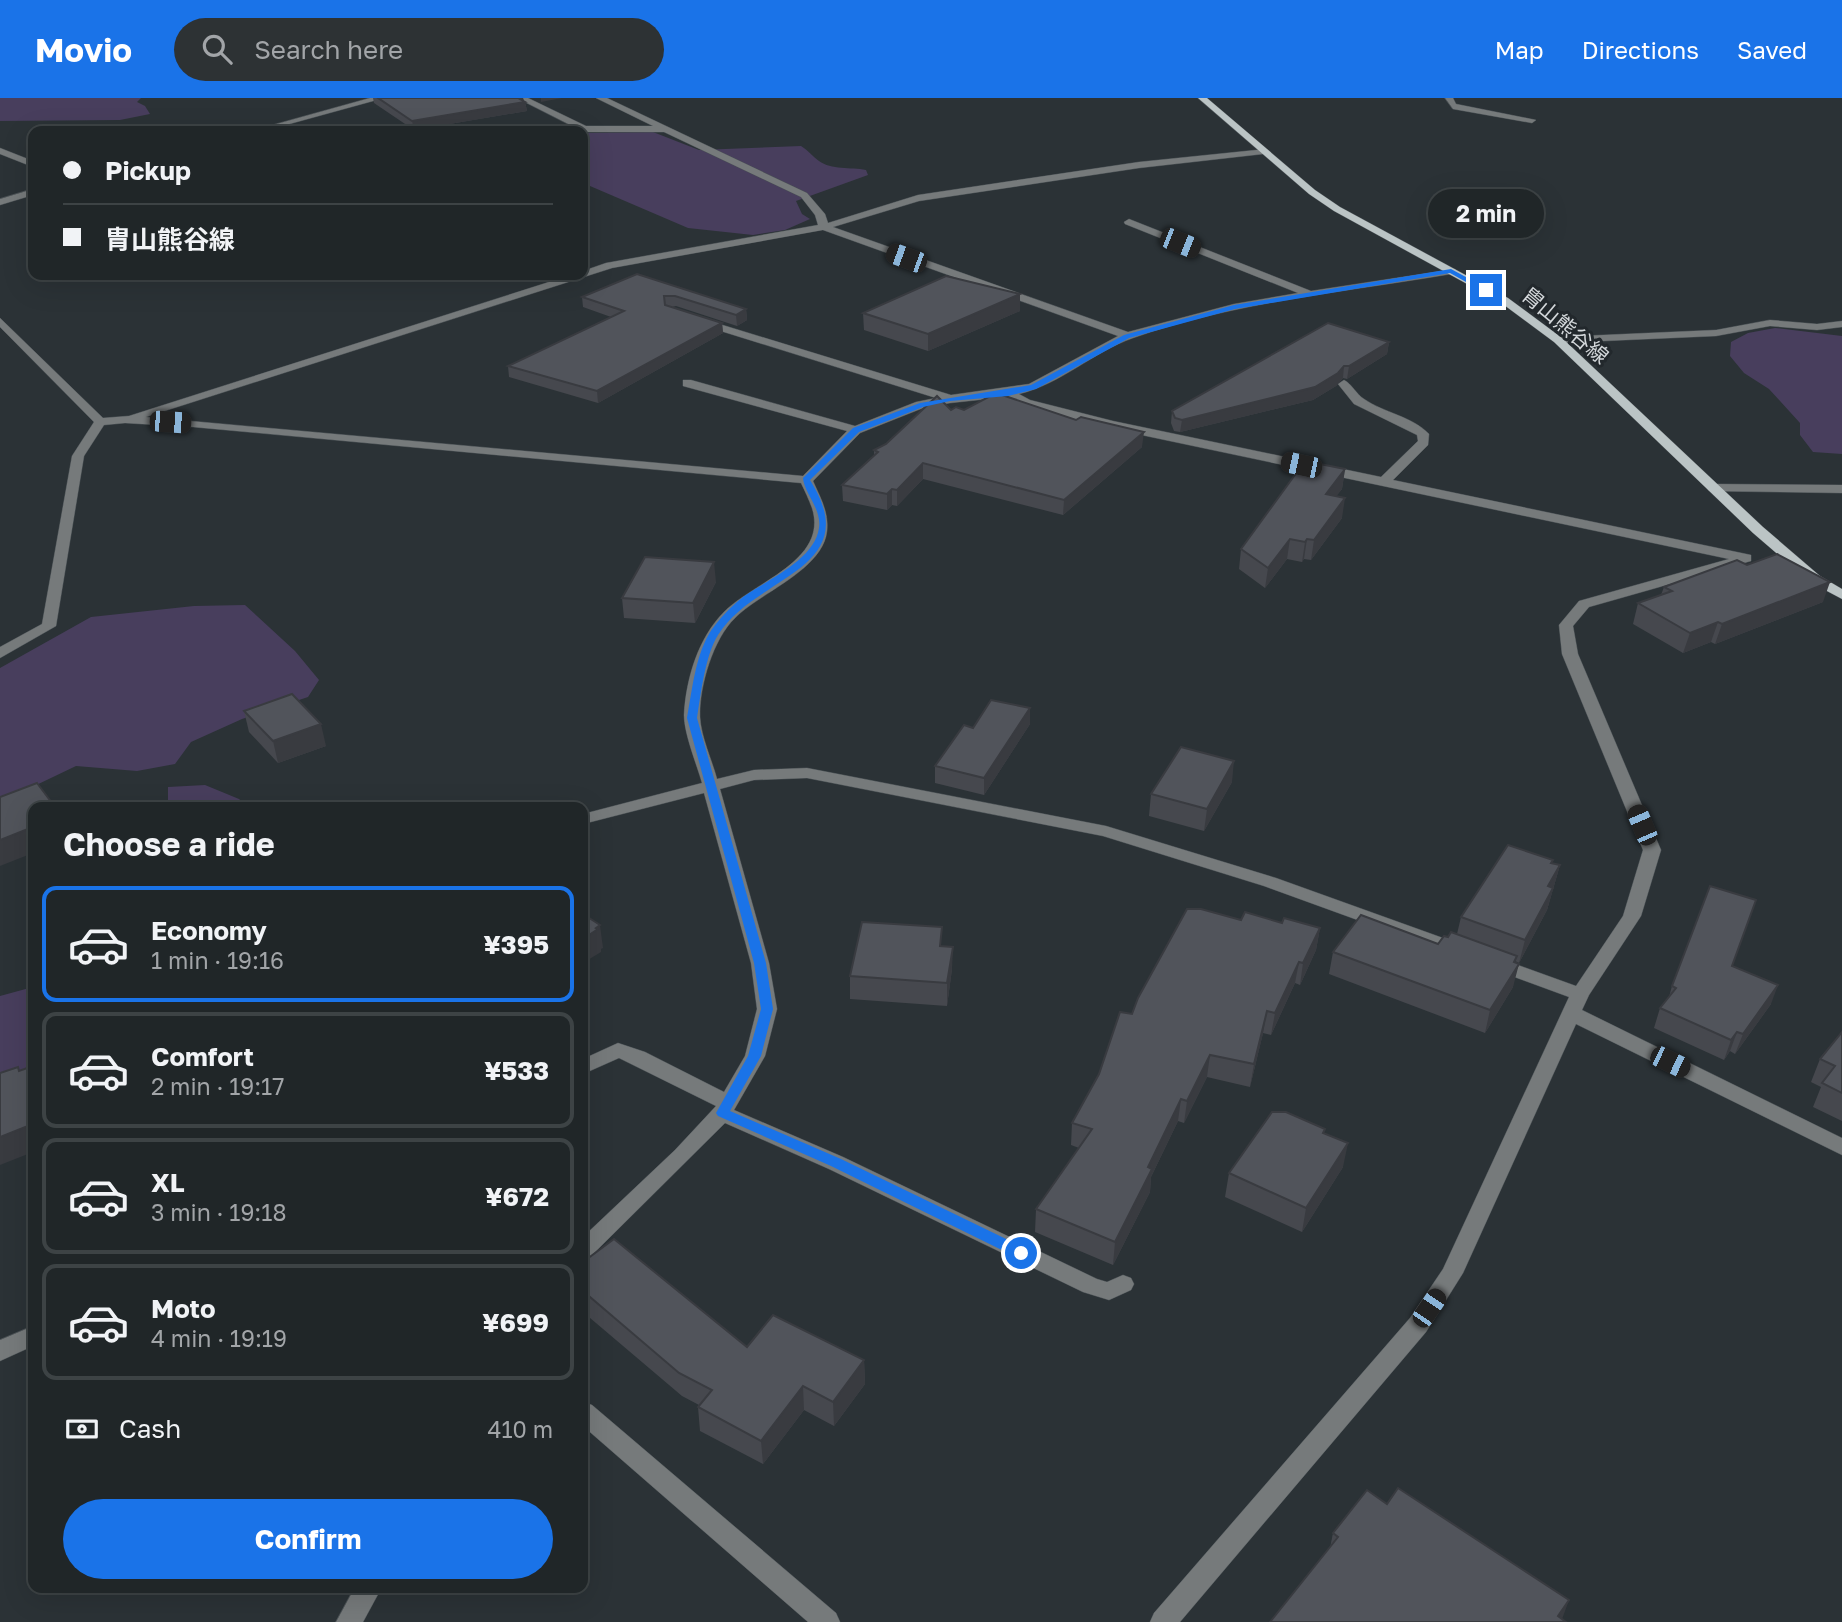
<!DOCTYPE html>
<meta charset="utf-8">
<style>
:root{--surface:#202628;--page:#2d3234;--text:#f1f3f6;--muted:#a2a5a8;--line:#3d4345;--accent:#1a73e8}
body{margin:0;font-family:"Golos Text","Noto Sans JP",sans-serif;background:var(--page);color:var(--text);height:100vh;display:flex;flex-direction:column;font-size:26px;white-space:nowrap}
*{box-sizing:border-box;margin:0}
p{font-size:23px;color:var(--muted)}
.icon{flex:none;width:38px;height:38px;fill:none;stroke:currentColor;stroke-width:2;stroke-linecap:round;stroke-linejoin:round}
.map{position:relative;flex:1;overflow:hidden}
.details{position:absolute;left:28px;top:704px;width:560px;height:791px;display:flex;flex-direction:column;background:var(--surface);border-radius:14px;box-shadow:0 7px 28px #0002,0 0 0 2px var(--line)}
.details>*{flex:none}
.banner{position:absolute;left:28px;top:28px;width:560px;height:154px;border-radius:14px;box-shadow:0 7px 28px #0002,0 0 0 2px var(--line);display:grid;align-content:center;height:154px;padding:0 35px;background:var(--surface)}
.end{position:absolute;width:32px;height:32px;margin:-16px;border:9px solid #1a73e8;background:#fff;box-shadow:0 0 0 4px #fff}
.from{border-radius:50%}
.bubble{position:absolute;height:49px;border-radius:24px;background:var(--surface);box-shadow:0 7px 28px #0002,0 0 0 2px var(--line);font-size:23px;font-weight:700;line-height:49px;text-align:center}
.car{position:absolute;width:21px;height:42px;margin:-21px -10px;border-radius:9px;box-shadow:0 0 5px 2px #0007;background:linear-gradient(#222 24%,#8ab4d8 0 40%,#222 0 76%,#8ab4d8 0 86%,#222 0)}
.banner b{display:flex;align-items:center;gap:24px;height:66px;font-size:26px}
.banner b+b{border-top:2px solid var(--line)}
.banner i{width:18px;height:18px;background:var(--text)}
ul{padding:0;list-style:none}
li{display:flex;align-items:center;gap:21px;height:116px;margin:0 14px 10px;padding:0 21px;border:4px solid var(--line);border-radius:14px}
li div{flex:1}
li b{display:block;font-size:26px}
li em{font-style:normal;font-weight:700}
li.on{border-color:var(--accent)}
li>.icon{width:63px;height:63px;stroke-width:1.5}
h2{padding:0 35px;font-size:32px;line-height:84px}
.pay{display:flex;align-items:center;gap:18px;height:77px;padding:0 35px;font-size:26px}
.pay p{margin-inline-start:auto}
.action{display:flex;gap:14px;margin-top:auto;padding:14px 35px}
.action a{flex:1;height:80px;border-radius:42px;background:var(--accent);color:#fff;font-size:28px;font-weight:700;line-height:80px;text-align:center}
header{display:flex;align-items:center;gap:42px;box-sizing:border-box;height:98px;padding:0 35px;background:var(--accent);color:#fff}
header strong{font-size:33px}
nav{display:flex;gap:38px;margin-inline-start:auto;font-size:24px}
.search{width:490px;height:63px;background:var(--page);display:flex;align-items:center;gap:18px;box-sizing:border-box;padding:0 24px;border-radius:38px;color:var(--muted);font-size:26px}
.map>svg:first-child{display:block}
</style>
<header>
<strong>Movio</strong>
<div class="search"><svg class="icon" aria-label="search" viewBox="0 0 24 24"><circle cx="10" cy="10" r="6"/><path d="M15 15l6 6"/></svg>Search here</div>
<nav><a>Map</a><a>Directions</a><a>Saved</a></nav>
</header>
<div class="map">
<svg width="1842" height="1524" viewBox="0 0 1842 1524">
<rect width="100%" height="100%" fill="#2b3236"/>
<g fill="#483e5d">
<polygon points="0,0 141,0 137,4 145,8 150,16 120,22 0,23"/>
<path d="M653,34L699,52L801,48C808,52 813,59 819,63C831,72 851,69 866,72L868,77L796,103L802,116L810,121L785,132L753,137L688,130L583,85V35Z"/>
<polygon points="1775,230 1842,238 1842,356 1813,354 1800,337 1800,325 1769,291 1744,275 1730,258 1731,244 1748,235"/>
<polygon points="245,507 295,553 319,582 308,599 242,621 191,644 175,666 137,673 76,668 5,702 0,709 0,570 91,519 194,508"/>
<polygon points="205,687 239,701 248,709 168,709 168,689"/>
<polygon points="33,889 33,974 0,988 0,898"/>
</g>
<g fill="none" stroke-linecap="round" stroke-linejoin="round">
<g stroke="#495054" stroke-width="1">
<g id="minor">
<polygon points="370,0 384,0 264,33 251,33"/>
<path d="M517,0H528L586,28H653L596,0H607L807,95L825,116L828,125L918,97L1139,64L1266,51V55L1263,56L1139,70L919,103L833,129L1128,234L1234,206L1298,195L1125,126L1124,124L1129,121L1311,193L1455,171L1456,173L1451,176C1345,194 1234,204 1133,240C1093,254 1061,286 1019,296L1030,302L1113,323L1381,379L1418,343L1417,337L1354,306L1338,286L1344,282C1352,286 1356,296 1364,301C1384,315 1412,318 1429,336L1428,347L1393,382L1751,457V463L1589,509L1573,528L1578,556L1661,752L1641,818L1589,897L1582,912L1842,1040V1057L1576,926L1463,1175L1426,1234L1180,1524H1150L1154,1515L1410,1220L1443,1171L1569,899L1490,870L1488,866L1490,862H1504L1576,888L1623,818L1643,752L1562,556L1559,527L1579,503L1729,461L1113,331L1022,308L1006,299L950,305L923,310L860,335L813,383C820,399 829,414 827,433C823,472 759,495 735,520C713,541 699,589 700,619C701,639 712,662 717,681L754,672L807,670L1106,728L1276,780L1468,849L1470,853L1468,857H1454L1264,788L1103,738L807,680L754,682L720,691L769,865L777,911L765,958L734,1012L843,1059L1097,1181L1107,1184L1123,1177L1131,1180L1134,1186L1131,1192L1109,1202L1083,1194L829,1071L725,1025L591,1158L583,1161V1139L675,1052L716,1008L619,960L583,976V961L618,945L645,954L724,994L745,958L757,911L751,865L704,695L583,726V716L702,685C697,667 684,636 684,617C686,581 698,540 724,514C753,484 829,463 812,410C809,402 805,393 801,385L193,329L125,325L104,327L84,358L56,528L0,560V549L42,526L72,358L94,324L0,229V220L103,320L129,318L571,177H583V173L606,165L818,127L815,117L801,99L664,34H584ZM823,132L1118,238L1029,286L951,297L703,221H695V225L936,300L916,304L855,328L691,282H683V288L847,333L803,378L146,319L612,170Z"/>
<polygon points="1445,0 1453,0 1456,6 1536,22 1532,25 1453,11"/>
<polygon points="0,50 33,63 33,69 0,56"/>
<polygon points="33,91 33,97 0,107 0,101"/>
<polygon points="1770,222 1817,226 1842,223 1842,229 1817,232 1770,228 1716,238 1558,245 1552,242 1558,239 1716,232"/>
<polygon points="1714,386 1842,387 1842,395 1709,393 1707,390"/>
<polygon points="33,1228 33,1248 0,1263 0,1242"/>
<polygon points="583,1304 592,1307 836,1515 840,1524 808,1524 583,1328"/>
<polygon points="355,1489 382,1489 363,1524 336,1524"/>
</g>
</g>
<g stroke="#495054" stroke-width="1">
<polygon id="major" points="1198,0 1207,0 1315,92 1340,109 1508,200 1562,240 1763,429 1820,478 1842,491 1842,501 1810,484 1753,435 1554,244 1500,204 1334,113 1309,96"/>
</g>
<use href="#minor" fill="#767a7b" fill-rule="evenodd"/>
<use href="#major" fill="#bbc4c5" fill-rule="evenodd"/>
</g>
<g fill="#46484e">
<polygon points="373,0 523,0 524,3 525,4 527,13 414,32 374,5"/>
<polygon points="637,176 746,211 747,222 737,228 676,208 672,209 722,225 723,235 598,305 509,279 508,268 611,219 583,209 582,199"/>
<polygon points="1020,196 1020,213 928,253 864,232 863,215"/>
<polygon points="1389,244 1387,256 1347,281 1343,280 1336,288 1313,302 1180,334 1174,333 1171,325 1172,313"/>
<polygon points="951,312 964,312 1142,349 1063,417 923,381 897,408 892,407 887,412 843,403 842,387 874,357 874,352"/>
<polygon points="1345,371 1342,391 1336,398 1342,420 1311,462 1304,461 1302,464 1287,461 1265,490 1239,471 1241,451"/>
<polygon points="716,484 695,525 624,520 622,500"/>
<polygon points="1664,489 1823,504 1715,546 1711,544 1683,555 1633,526 1638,505 1661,497"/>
<polygon points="1030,610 1030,626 984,697 935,685 935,668 973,630"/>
<polygon points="244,613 326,648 278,665 249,634"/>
<polygon points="1232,684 1204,733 1149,718 1151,696"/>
<polygon points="1553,762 1552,765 1560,767 1547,812 1519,865 1515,863 1513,889 1485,935 1329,876 1333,854 1438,846 1448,839 1457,836 1461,819"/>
<polygon points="1241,822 1282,825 1320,830 1316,852 1300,887 1295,885 1271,937 1263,935 1250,989 1207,979 1184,1025 1178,1023 1151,1079 1150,1094 1113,1167 1035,1134 1036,1111 1079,1050 1071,1047 1072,1025 1132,916"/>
<polygon points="942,848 952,871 947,908 850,901 850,878"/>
<polygon points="1732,868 1771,906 1735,956 1730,953 1724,962 1654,930 1660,910 1669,899 1672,888"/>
<polygon points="1842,934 1842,1023 1813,1009 1821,989 1811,984 1820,961"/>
<polygon points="1325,1035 1343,1069 1302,1134 1225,1099 1229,1075"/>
<polygon points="583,1164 747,1249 864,1262 865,1286 834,1328 804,1312 763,1366 700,1333 698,1309 699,1307 682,1298 583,1214"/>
<polygon points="1333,1435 1562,1521 1330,1450"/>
</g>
<g fill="#393b40">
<polygon points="516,0 523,0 524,4 525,4 527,13 414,32 412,23"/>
<polygon points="541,0 562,0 541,4"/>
<polygon points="1020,196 1020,213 928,253 928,236"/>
<polygon points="746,211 747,222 737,228 736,217"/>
<polygon points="722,225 723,235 598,305 597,293"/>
<polygon points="1389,244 1387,256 1347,281 1349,268"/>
<polygon points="1344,268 1343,280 1336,288 1313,302 1180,334 1182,322"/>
<polygon points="1144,334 1142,349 1063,417 1064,402"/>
<polygon points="923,365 923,381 897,408 897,392"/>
<polygon points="1345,371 1342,391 1323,415 1326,396"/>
<polygon points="892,391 892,407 887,412 887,396"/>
<polygon points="1345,400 1342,420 1311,462 1314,442"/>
<polygon points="1290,441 1287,461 1265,490 1268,470"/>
<polygon points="1307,441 1304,461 1302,464 1305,444"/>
<polygon points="714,464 716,484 695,525 693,505"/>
<polygon points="1830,484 1823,504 1715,546 1722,526"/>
<polygon points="1718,524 1711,544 1683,555 1690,535"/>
<polygon points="1030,610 1030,626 984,697 984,680"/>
<polygon points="321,626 326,648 278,665 273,643"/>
<polygon points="1234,663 1232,684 1204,733 1207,711"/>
<polygon points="33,729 33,755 0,768 0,742"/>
<polygon points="1560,767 1547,812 1519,865 1525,842 1548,788"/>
<polygon points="600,827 603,850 601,851 601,854 583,865 583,841"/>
<polygon points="1320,830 1316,852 1300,887 1303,865"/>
<polygon points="953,849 952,871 947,908 947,885"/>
<polygon points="1517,858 1511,878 1519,866 1513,889 1485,935 1490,912"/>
<polygon points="1299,864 1295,885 1271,937 1275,915"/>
<polygon points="1778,887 1771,906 1735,956 1743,936"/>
<polygon points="1267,913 1263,935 1250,989 1254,966"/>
<polygon points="1737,934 1730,953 1724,962 1731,942"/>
<polygon points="1210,957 1207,979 1184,1025 1187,1003"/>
<polygon points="1181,1001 1178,1023 1151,1079 1150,1094 1113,1167 1115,1144 1148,1069"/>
<polygon points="33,1026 33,1054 0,1067 0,1039"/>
<polygon points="1348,1045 1343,1069 1302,1134 1306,1110"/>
<polygon points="864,1262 865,1286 834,1328 833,1304"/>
<polygon points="803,1288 804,1312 763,1366 761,1343"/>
<polygon points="1569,1502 1561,1524 1558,1518"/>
</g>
<g fill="#51545b" stroke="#393b40" stroke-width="2">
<polygon points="378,0 518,0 525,4 412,23"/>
<polygon points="637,176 746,211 736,217 675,198 664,198 665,207 722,225 597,293 508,268 624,213 582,199"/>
<polygon points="946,178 1020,196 928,236 863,215"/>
<polygon points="1328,225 1389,244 1349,268 1344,268 1338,275 1315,289 1182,322 1175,320 1172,313"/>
<polygon points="996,295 1076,322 1081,319 1144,334 1064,402 923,365 897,392 892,391 887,396 842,387 878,354 874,352 886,346 937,298 951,312 956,309 964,312"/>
<polygon points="1305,363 1345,371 1326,396 1345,400 1314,442 1307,441 1305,444 1290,441 1268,470 1241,451"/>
<polygon points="1777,456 1830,484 1722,526 1718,524 1690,535 1638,505 1672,493 1664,489 1737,462 1747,467"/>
<polygon points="645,459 714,464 693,505 622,500"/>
<polygon points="292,596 321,626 273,643 244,613"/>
<polygon points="991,602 1030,610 984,680 935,668 964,627 973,630"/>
<polygon points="1181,649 1234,663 1207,711 1151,696"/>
<polygon points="37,685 55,709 33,709 33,729 0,742 0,699"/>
<polygon points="1508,747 1553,762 1551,765 1560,767 1548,788 1553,790 1525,842 1461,819"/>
<polygon points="1710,788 1756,802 1732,868 1778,887 1743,936 1737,934 1731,942 1660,910 1676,890 1672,888"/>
<polygon points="1187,811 1201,811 1241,822 1245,814 1282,825 1284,820 1320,830 1303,865 1299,864 1275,915 1267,913 1254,966 1210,957 1187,1003 1181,1001 1148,1069 1152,1071 1115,1144 1036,1111 1092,1031 1072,1025 1099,976 1120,914 1132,916 1138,900"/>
<polygon points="583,816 600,827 596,830 598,831 583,841"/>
<polygon points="1361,817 1438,846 1444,838 1448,839 1451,834 1517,858 1514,864 1519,866 1490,912 1333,854"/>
<polygon points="862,824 942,829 940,848 953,849 947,885 850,878"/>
<polygon points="1842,934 1842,995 1822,985 1835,968 1820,961"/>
<polygon points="33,968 33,1026 0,1039 0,975 18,969 19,973"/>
<polygon points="1272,1014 1286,1014 1325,1031 1323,1035 1348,1045 1306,1110 1229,1075"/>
<polygon points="614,1141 747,1249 773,1217 864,1262 833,1304 803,1288 761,1343 698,1309 712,1292 679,1275 583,1193 583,1164"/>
<polygon points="1398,1390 1569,1502 1558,1518 1566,1524 1270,1524 1338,1439 1333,1435 1367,1392 1387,1406"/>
</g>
<path fill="#1a73e8" d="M1451,171L1490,192L1484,194L1450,175L1235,211L1129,240L1036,291L1008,298L950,303L923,309L859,334L810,382C867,472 755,477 718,537C705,558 701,595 697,620L766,865L773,911L761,958L730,1013L841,1061L1027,1151L1029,1155L1021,1160L1016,1159L831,1068L718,1018L716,1015L748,958L761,911L754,865L687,620C692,593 695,560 709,536C716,524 734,505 746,497C769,481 815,461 819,430C822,411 804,395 803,380L853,330L920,305L1031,287L1124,237L1234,207Z"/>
<g text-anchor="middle" stroke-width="6" stroke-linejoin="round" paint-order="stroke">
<g font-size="21" fill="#d3d7da" stroke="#22282c">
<text transform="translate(1565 228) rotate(40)" y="7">胄山熊谷線</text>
</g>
</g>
</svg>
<i class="end from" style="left:1021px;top:1155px"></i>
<i class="end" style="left:1486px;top:192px"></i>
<div class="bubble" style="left:1428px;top:91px;width:116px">2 min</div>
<i class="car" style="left:1180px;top:145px;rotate:112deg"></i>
<i class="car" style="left:906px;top:160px;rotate:290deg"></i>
<i class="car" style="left:170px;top:324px;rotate:94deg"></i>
<i class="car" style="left:1301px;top:367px;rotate:282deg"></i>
<i class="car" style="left:1642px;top:727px;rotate:337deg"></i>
<i class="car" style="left:1670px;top:964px;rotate:116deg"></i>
<i class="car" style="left:1429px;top:1210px;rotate:34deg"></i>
<div class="banner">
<b><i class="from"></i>Pickup</b>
<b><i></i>胄山熊谷線</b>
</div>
<section class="details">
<h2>Choose a ride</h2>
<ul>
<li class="on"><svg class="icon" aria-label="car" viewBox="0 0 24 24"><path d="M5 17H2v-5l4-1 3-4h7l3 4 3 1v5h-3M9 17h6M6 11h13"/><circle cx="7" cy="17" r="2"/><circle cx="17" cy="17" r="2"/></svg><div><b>Economy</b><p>1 min · 19:16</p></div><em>¥395</em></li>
<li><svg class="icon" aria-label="car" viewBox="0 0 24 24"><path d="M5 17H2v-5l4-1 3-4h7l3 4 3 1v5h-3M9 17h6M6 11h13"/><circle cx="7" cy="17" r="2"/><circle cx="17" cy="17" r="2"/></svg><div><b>Comfort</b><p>2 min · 19:17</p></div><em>¥533</em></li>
<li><svg class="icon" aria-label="car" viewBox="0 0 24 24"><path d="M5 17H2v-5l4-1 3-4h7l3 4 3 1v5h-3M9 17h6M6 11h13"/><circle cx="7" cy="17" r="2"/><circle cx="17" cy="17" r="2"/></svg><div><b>XL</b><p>3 min · 19:18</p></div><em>¥672</em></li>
<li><svg class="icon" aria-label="car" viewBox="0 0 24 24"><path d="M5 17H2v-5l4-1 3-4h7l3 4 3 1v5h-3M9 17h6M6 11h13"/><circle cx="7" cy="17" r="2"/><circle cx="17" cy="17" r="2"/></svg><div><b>Moto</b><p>4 min · 19:19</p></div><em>¥699</em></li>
</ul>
<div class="pay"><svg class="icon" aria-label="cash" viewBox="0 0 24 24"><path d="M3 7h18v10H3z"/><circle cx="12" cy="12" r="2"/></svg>Cash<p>410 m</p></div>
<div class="action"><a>Confirm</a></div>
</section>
</div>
